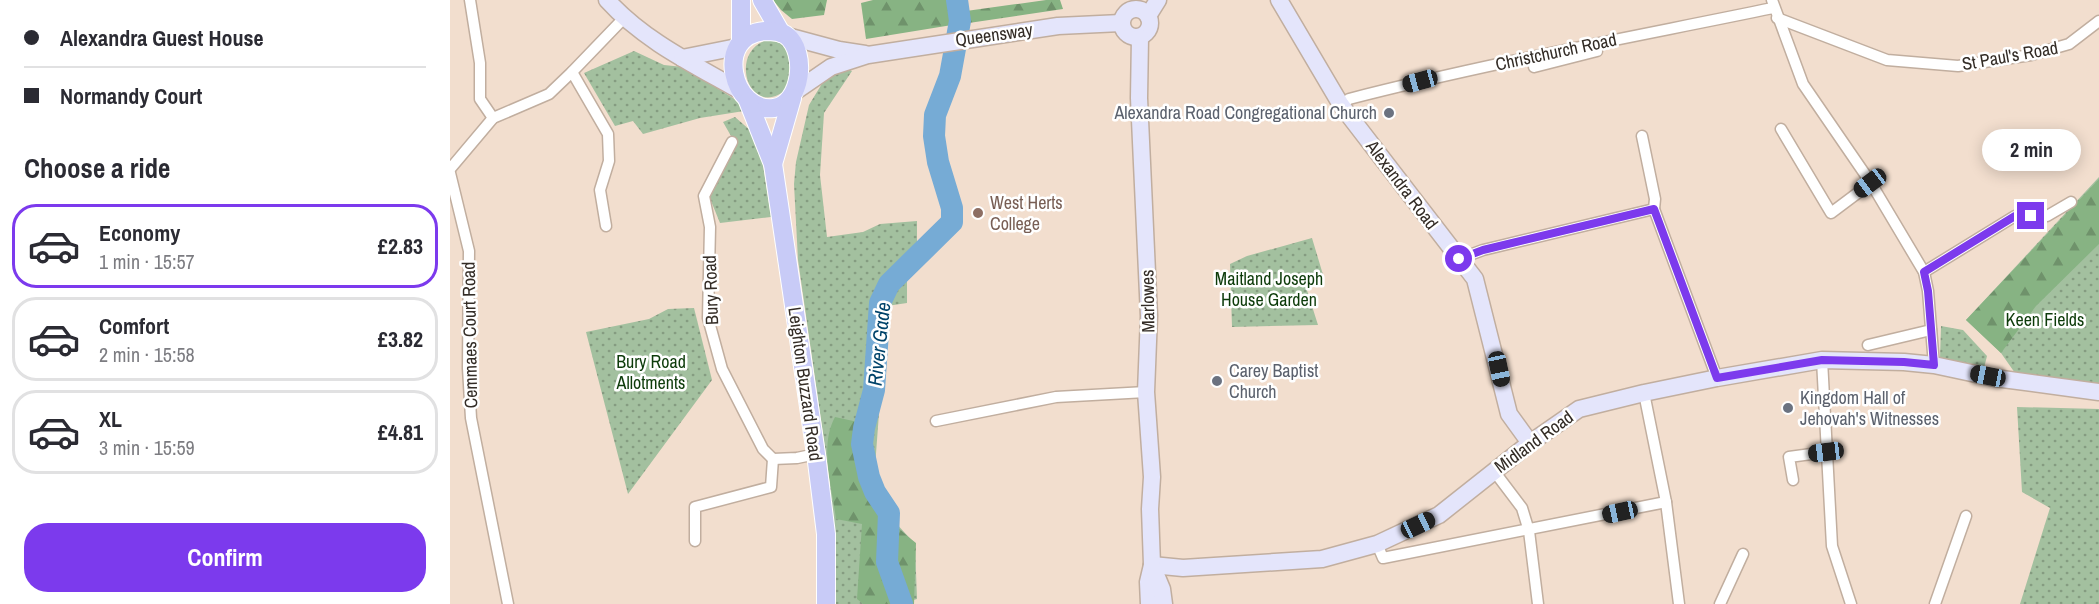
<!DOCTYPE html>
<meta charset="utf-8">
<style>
:root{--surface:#fff;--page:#f7f7f7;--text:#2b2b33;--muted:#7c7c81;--line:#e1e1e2;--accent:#7c3aed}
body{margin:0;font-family:"Archivo Narrow",sans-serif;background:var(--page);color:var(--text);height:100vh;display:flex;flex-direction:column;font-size:22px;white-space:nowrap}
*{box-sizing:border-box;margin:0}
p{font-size:20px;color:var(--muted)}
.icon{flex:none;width:33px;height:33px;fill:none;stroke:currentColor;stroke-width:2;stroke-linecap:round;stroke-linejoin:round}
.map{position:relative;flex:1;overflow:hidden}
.sheet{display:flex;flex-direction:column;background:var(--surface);width:450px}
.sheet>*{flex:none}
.top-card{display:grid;align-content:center;height:132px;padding:0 24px;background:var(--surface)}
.end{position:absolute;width:27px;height:27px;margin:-14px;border:8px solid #7c3aed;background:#fff;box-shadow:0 0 0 3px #fff}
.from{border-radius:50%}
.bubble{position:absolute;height:42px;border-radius:21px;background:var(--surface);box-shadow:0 3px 15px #0003;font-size:20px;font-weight:700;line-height:42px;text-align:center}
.car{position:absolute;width:18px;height:36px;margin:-18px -9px;border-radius:8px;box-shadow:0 0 4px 2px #0007;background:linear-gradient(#222 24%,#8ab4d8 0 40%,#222 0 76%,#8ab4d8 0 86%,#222 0)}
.top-card b{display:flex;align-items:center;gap:21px;height:57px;font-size:22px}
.top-card b+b{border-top:2px solid var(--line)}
.top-card i{width:15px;height:15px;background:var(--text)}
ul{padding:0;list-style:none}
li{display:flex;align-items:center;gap:18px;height:84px;margin:0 12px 9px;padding:0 12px;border:3px solid var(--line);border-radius:24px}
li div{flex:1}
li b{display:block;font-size:22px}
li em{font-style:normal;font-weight:700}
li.on{border-color:var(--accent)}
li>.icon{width:54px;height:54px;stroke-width:1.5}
h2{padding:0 24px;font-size:27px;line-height:72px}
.primary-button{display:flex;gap:12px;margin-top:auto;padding:12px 24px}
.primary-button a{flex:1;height:69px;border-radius:24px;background:var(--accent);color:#fff;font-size:24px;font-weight:700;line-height:69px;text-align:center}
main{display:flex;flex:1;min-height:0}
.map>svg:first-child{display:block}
</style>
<main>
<section class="sheet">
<div class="top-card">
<b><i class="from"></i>Alexandra Guest House</b>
<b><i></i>Normandy Court</b>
</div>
<h2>Choose a ride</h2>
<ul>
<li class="on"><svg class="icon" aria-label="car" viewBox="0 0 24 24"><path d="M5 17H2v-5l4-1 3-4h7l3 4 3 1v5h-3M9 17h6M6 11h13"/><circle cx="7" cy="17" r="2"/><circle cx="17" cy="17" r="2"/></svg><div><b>Economy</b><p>1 min · 15:57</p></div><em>£2.83</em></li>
<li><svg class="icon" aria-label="car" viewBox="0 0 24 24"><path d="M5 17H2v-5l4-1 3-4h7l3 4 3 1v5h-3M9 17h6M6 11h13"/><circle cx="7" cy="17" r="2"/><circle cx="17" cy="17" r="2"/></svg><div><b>Comfort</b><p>2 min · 15:58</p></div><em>£3.82</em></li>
<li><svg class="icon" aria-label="car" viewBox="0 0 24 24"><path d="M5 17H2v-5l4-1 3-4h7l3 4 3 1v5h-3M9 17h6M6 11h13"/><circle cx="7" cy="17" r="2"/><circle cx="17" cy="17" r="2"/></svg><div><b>XL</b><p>3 min · 15:59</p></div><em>£4.81</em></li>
</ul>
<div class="primary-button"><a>Confirm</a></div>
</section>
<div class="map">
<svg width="1649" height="604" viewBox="0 0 1649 604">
<defs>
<pattern id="green-dots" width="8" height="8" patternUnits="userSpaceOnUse" patternTransform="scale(1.5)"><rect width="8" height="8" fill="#a3c09f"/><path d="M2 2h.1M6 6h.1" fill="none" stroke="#859c81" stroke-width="1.8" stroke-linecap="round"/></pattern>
<pattern id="forest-firs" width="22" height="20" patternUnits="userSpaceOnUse" patternTransform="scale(1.5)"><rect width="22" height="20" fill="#87b383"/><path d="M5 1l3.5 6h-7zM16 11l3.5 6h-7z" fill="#6f926b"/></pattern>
</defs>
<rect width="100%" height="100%" fill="#f2dece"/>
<g fill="url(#green-dots)">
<path d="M314,41C345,38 340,64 340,86C302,124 277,56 314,41Z"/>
<polygon points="184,51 214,65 233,67 291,103 294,111 250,118 193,134 183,121 165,126 134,73"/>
<polygon points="396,68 402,71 374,113 370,175 377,237 413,232 430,224 467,221 467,242 457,253 457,303 437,306 425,467 435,511 465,544 467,599 450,604 383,604 380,483 348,260 344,184 346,162 359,105 373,82"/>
<polygon points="285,117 301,131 310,145 321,217 270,223 259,196 285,143 273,122"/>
<polygon points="1649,177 1649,384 1565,373 1551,353 1516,320"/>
<polygon points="862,238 874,278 855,284 868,325 782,327 780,264 797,256"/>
<polygon points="244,308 262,380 178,494 136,332 199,319 218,309"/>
<polygon points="1491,326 1513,330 1537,356 1534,368 1490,358"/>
<polygon points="1567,407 1649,409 1649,604 1570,604 1600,508 1572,492"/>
</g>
<g fill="url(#forest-firs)">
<polygon points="323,0 377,0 374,15 342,19 331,10"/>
<polygon points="423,0 497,0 502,25 416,39 411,3"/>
<polygon points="596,0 610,0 613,9 512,24 509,12"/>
<polygon points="1649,179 1649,244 1586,306 1551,353 1516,320"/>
<path d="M385,417L417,424C420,452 422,482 434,508C440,522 455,534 466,543L464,604H413L407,599L412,524L386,519C382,487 369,446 385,417Z"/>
</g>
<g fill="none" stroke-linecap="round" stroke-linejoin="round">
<polyline stroke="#76abd5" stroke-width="22" points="452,604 437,562 439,513 425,492 419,477 412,444 414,428 424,390 430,303 439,284 502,222 502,208 488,162 484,136 485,115 500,76 510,21 507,0"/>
<g stroke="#c1ae9f" stroke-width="13">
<g id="street">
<polyline points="20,0 30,63 30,99 43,118"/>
<polyline points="1322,0 1353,84 1421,183 1474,272 1478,291 1484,365"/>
<polyline points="1327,18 1437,60 1508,66 1581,55 1619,44 1649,21"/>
<polyline points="1084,67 1147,51 1146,45"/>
<polyline points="122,72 158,134 159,161 150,190 156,226"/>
<path d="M891,105L899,99C1039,63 1182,37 1323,8"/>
<polyline points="1331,129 1381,213 1421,183"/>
<polyline points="1192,136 1205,199 1204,209 1267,378"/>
<polyline points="282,142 254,196 260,227 258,318 272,369 313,449 323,459 347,458 366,454"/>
<polyline points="0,169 43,118 99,94 122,72 174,18"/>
<polyline points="0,173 19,251 18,368 21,418 58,604"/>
<polyline points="1009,259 1033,250 1204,209"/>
<polyline points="1474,272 1565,216 1597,216 1621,202"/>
<polyline points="1418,345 1481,330"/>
<polyline points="1372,360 1382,546 1401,604"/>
<polyline points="1194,393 1216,502 1229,604"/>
<polyline points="486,421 606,397 696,392"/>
<polyline points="1044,471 1072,508 1079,531 1088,604"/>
<polyline points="1343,480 1339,457 1376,452"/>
<polyline points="245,541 245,507 321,487 323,459"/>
<polyline points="927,544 933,558 1216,502"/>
<polyline points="1270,604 1293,554"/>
<polyline points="1485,604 1516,516"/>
</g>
</g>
<g stroke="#c1ae9f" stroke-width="19">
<g id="secondary">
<path d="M157,0C194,41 245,65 292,92"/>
<polyline points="829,0 891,105 1025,279 1059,414 1080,443"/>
<circle cx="686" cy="23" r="14"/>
<polyline points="698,16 708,0"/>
<polyline points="337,36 389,50 415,54"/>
<polyline points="690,37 689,98 699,316 696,392 702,477 700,509 702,565 698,582 699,604"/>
<polyline points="232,58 287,47"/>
<polyline points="346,91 381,67 418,55 608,26 671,23"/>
<polyline points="702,565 733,568 872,559 927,544 989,515 1080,443 1129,409 1194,393 1267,378 1372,360 1454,362 1484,365 1545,378 1649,392"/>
<polyline points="702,565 712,589 714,604"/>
</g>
</g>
<g stroke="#fff" stroke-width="20">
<g id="primary">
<polyline points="291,0 291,40"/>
<polyline points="312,0 331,33"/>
<path d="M315,31C323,31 331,31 337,36C357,52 352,104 324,108C282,114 263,35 315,31Z"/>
<polyline points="298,101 323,164 366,454 376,534 376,604"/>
<polyline points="323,164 342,98"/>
</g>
</g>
<use href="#street" stroke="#fff" stroke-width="10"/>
<use href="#secondary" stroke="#e4e5fb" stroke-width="16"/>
<use href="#primary" stroke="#c8cbf7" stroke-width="18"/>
</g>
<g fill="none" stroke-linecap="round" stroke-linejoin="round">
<polyline stroke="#7c3aed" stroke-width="8" points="1009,259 1033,250 1204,209 1267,378 1372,360 1454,362 1484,365 1478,291 1474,272 1565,216 1581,216"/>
</g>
<g fill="#6b7280" stroke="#fff" stroke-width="2">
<circle cx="939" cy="113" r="6"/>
<circle cx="767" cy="381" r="6"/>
<circle cx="1338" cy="408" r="6"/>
</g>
<circle fill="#8d6e63" stroke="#fff" stroke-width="2" cx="528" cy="213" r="6"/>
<g text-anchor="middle" stroke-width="5" stroke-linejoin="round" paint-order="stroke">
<g font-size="18" fill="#332c26" stroke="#fff">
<text transform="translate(544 35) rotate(-8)" y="6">Queensway</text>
<text transform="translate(1106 52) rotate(-12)" y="6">Christchurch Road</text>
<text transform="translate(1560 56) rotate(-10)" y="6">St Paul's Road</text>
<text transform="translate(952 185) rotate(53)" y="6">Alexandra Road</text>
<text transform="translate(261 290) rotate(-92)" y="6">Bury Road</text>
<text transform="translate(698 301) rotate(-91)" y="6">Marlowes</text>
<text transform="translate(20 335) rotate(-91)" y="6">Cemmaes Court Road</text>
<text transform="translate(355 384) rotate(82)" y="6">Leighton Buzzard Road</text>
<text transform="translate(1084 442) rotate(-36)" y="6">Midland Road</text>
</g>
<g font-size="18" fill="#5b616d" stroke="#fff" text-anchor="start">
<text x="927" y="119" text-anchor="end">Alexandra Road Congregational Church</text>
<text x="779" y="377">Carey Baptist<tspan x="779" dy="21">Church</tspan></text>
<text x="1350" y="404">Kingdom Hall of<tspan x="1350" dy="21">Jehovah's Witnesses</tspan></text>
</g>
<g font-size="18" fill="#785e54" stroke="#fff" text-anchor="start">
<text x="540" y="209">West Herts<tspan x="540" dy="21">College</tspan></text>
</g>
<g font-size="18" fill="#0d3b0a" stroke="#fff">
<text x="819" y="285">Maitland Joseph<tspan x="819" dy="21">House Garden</tspan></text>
<text x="1595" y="326">Keen Fields</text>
<text x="201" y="368">Bury Road<tspan x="201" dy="21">Allotments</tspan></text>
</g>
<g font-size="20" font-style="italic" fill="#00436a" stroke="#fff">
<text transform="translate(429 344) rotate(-84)" y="7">River Gade</text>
</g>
</g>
</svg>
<i class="end from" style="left:1009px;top:259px"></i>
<i class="end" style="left:1581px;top:216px"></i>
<div class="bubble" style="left:1532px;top:129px;width:99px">2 min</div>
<i class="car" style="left:970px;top:81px;rotate:255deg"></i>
<i class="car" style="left:1420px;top:183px;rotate:233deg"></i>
<i class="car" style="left:1049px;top:369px;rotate:168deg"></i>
<i class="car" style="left:1538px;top:376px;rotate:281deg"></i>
<i class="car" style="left:1376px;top:452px;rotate:263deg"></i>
<i class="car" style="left:1170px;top:512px;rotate:258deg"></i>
<i class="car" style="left:968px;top:525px;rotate:65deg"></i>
</div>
</main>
